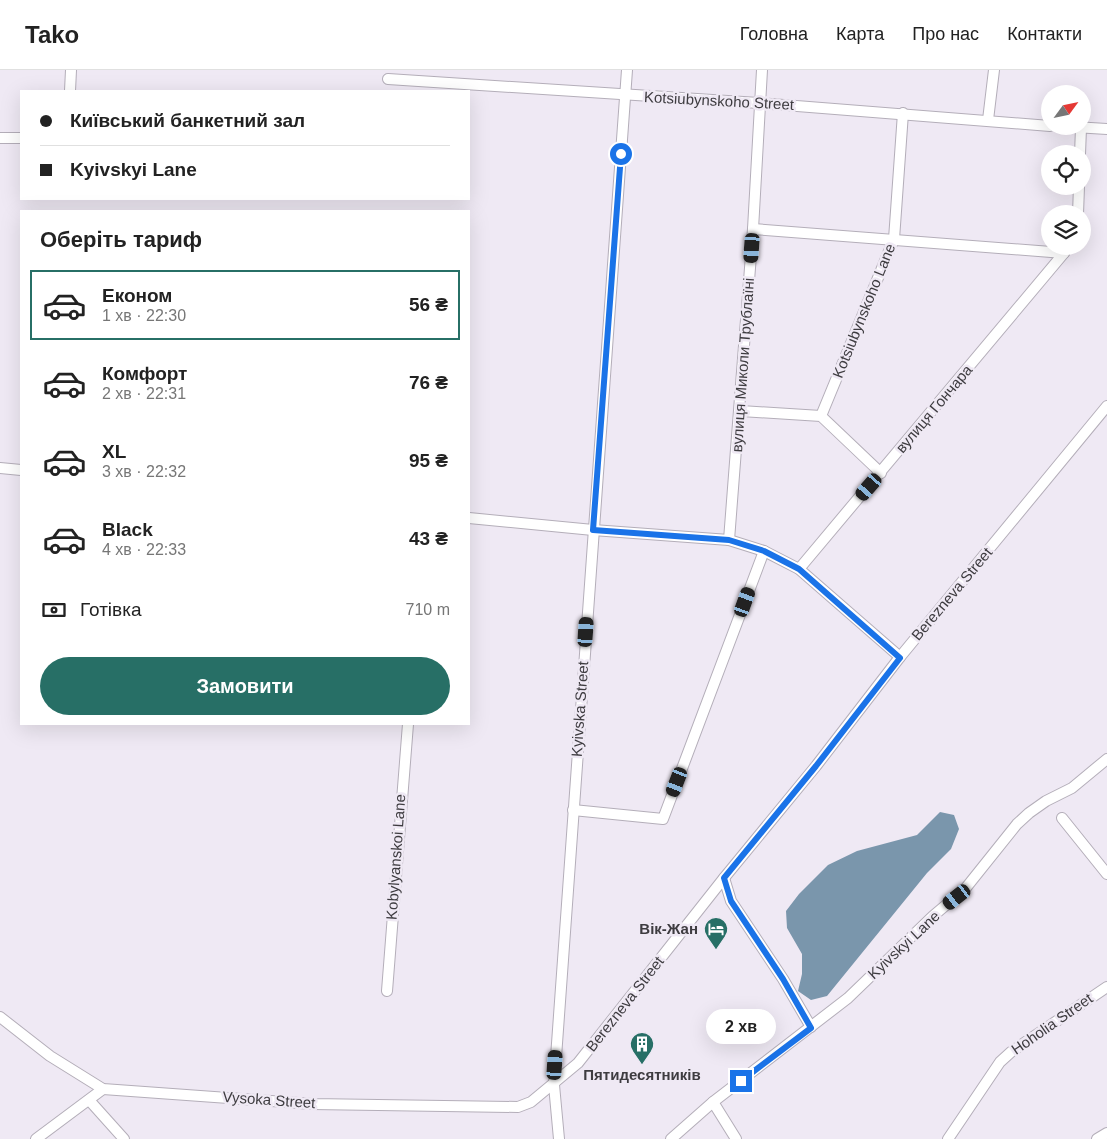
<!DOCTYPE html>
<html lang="uk">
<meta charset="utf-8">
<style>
:root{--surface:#fff;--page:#f6f6f6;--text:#222;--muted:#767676;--line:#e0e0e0;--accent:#276f66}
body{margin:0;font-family:Arial,sans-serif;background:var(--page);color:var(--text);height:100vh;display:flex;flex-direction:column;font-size:19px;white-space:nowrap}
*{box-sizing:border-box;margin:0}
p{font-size:16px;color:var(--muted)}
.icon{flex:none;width:28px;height:28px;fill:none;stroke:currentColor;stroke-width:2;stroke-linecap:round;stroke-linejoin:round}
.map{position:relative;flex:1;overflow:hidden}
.sheet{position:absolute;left:20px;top:140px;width:450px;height:515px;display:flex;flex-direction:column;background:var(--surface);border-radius:0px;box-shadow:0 5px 20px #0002}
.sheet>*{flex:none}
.guide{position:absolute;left:20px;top:20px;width:450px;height:110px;border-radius:0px;box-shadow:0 5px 20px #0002;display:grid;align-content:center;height:110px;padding:0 20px;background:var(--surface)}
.needle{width:32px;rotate:57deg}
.controls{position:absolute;left:1041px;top:15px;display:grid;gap:10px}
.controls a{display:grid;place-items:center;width:50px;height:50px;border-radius:50%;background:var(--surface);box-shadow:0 5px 20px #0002;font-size:25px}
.end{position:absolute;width:22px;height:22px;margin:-11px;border:6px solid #1a73e8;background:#fff;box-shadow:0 0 0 2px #fff}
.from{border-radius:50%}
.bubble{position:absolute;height:35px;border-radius:18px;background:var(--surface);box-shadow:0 5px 20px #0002;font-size:16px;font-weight:700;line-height:35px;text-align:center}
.car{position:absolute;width:15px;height:30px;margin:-15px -8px;border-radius:6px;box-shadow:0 0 4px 1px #0007;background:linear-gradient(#222 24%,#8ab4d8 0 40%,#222 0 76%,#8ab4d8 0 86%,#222 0)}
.guide b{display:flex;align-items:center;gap:18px;height:48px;font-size:19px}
.guide b+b{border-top:1px solid var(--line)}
.guide i{width:12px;height:12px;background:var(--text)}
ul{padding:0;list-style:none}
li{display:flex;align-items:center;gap:15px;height:70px;margin:0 10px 8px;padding:0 10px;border:2px solid transparent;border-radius:0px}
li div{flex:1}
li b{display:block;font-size:19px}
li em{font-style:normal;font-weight:700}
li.active{border-color:var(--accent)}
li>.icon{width:45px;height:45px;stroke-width:1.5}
h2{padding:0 20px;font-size:22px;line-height:60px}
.pay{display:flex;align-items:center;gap:12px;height:55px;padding:0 20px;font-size:19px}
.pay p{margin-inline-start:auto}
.action{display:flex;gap:10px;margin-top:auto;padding:10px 20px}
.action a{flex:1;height:58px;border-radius:30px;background:var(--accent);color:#fff;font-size:20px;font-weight:700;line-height:58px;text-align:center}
header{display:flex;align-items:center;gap:30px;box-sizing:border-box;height:70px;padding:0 25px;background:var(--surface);border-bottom:1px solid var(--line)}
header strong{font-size:24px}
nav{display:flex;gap:28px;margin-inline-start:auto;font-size:18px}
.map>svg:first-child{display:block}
</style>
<header>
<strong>Tako</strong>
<nav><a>Головна</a><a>Карта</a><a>Про нас</a><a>Контакти</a></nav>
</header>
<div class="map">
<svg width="1107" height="1069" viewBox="0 0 1107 1069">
<rect width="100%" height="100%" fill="#efe9f4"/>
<polygon fill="#7a96ac" points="940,742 954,745 959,759 951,779 927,803 827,926 811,930 798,921 802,904 802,884 787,858 786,841 799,824 828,795 857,781 917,765"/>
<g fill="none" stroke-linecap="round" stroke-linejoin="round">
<g stroke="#b4aeb9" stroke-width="12">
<g id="street">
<polyline points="388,9 759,33 1050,56"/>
<polyline points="70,21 71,0"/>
<polyline points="988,50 994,0"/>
<polyline points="1058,56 1107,59"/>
<polyline points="0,68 21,68"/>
<polyline points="1080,84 1081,58"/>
<polyline points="1078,144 1079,116"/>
<polyline points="753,159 1064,183"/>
<polyline points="741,341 821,346 881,403"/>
<polyline points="821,346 894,169 903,43"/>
<polyline points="0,398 21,400"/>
<polyline points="469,448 593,460 729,470 764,481 799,499 900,587"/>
<polyline points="729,470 753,159 762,0"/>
<polyline points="799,499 1064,183 1066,176"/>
<polyline points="573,740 663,749 764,481"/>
<polyline points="1062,748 1107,804"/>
<polyline points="724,808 731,831 783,909 811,957"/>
<polyline points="387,921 408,654"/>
<polyline points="0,947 50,986 103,1019 312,1034 518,1037 531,1032 578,993 724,808 816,696 900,587 1107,336"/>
<polyline points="89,1030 124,1069"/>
<polyline points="713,1032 736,1069"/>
<polyline points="36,1069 103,1019"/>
<polyline points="559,1069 554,1015 627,0"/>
<polyline points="671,1069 713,1032 848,928 933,846 965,819 1017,754 1029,743 1046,731 1072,718 1107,689"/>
<polyline points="948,1069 1000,992 1011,982 1107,917"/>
<polyline points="1097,1069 1107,1063"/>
</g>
</g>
<use href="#street" stroke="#fff" stroke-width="10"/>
</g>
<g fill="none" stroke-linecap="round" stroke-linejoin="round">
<polyline stroke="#1a73e8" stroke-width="6" points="621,84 593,460 729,470 764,481 799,499 900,588 816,696 724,808 731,831 783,909 811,958 741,1011"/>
</g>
<defs>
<g id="hotel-pin" transform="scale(1.25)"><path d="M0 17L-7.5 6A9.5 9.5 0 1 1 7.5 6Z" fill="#276f66" stroke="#efe9f4"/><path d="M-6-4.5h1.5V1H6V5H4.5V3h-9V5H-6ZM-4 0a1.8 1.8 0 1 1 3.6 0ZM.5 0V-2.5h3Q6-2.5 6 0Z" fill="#fff"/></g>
<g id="building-pin" transform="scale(1.25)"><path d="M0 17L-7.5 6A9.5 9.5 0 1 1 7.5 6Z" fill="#276f66" stroke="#efe9f4"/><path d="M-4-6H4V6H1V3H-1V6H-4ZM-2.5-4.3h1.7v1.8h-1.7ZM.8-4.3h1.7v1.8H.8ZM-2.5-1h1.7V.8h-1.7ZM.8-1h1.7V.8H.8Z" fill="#fff"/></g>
</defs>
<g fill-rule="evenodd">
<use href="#hotel-pin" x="716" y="859"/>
<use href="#building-pin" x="642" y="974"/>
</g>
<g text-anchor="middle" stroke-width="5" stroke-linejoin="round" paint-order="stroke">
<g font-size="15" fill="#3e3c40" stroke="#efe9f4">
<text transform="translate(719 31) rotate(3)" y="5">Kotsiubynskoho Street</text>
<text transform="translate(864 241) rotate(-68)" y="5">Kotsiubynskoho Lane</text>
<text transform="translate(743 295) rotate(-86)" y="5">вулиця Миколи Трублаїні</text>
<text transform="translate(934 339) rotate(-50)" y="5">вулиця Гончара</text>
<text transform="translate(952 524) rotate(-50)" y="5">Berezneva Street</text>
<text transform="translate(580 639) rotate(-86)" y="5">Kyivska Street</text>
<text transform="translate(396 787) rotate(-86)" y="5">Kobylyanskoi Lane</text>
<text transform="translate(904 875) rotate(-43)" y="5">Kyivskyi Lane</text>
<text transform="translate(625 934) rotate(-52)" y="5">Berezneva Street</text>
<text transform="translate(1052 954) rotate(-35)" y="5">Hoholia Street</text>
<text transform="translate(269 1030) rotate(4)" y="5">Vysoka Street</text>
</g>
<g font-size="15" font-weight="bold" fill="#3e3c40" stroke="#efe9f4" text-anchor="end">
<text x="698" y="864">Вік-Жан</text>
<text x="642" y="1010" text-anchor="middle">Пятидесятників</text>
</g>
</g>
</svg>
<div class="controls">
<a><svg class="needle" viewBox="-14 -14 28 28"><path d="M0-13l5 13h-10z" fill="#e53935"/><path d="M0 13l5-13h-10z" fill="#767676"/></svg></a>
<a><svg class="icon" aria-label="locate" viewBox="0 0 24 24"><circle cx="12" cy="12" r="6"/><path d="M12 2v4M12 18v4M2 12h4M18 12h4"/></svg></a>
<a><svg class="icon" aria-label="layers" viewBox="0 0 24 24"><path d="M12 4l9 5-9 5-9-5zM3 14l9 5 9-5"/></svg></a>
</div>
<i class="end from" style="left:621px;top:84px"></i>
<i class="end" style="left:741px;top:1011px"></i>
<div class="bubble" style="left:706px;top:939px;width:70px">2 хв</div>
<i class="car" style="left:752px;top:178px;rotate:184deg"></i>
<i class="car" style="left:869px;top:417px;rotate:221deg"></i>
<i class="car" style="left:745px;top:532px;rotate:20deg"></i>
<i class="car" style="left:586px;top:562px;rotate:4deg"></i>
<i class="car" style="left:677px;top:712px;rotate:201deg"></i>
<i class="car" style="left:957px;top:827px;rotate:232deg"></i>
<i class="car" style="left:555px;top:995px;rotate:4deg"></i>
<div class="guide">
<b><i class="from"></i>Київський банкетний зал</b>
<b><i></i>Kyivskyi Lane</b>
</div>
<section class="sheet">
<h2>Оберіть тариф</h2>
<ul>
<li class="active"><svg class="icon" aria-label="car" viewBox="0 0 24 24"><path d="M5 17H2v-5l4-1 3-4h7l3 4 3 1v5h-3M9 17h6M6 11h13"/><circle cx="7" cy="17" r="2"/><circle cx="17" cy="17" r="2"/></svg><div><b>Економ</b><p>1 хв · 22:30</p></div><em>56 ₴</em></li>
<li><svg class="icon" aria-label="car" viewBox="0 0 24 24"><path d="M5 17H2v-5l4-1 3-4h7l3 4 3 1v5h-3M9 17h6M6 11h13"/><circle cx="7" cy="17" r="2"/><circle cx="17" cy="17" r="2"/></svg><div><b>Комфорт</b><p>2 хв · 22:31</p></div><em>76 ₴</em></li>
<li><svg class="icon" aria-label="car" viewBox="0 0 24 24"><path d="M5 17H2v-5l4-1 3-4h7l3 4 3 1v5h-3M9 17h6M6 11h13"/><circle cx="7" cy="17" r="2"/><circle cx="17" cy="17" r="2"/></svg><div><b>XL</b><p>3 хв · 22:32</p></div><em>95 ₴</em></li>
<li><svg class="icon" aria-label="car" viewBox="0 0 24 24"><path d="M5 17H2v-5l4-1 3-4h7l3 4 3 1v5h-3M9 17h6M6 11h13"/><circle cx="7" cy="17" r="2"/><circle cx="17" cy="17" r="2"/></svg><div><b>Black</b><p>4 хв · 22:33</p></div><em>43 ₴</em></li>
</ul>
<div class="pay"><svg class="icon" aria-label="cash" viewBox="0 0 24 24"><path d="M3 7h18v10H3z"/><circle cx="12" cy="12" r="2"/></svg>Готівка<p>710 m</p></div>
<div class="action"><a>Замовити</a></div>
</section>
</div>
